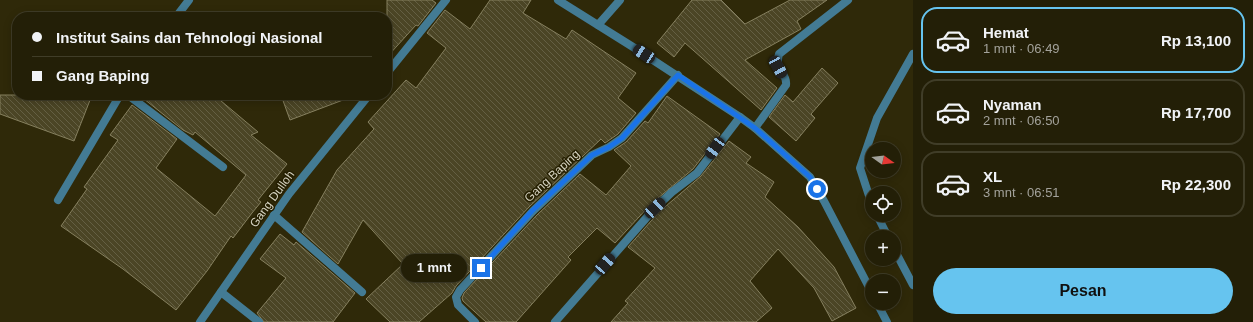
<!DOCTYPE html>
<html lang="id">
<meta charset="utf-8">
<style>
:root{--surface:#231f07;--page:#2b2711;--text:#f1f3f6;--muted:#a3a29b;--line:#403d28;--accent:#66c4ef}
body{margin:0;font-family:Arial,sans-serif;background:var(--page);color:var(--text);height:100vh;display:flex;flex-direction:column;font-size:15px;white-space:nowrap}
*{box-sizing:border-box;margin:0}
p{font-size:13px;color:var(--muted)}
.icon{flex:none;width:22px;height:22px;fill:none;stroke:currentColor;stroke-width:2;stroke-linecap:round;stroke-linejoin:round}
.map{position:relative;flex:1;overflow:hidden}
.side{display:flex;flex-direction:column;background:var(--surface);width:340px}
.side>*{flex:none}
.hud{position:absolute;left:12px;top:12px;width:380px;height:88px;border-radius:16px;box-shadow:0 2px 10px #0003,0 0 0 1px var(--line);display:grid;align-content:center;height:88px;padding:0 20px;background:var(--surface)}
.needle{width:26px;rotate:104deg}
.controls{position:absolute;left:865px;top:142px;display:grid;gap:8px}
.controls a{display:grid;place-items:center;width:36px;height:36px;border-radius:50%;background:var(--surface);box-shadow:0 2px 10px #0003,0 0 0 1px var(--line);font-size:20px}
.end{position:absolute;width:18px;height:18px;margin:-9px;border:5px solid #1a73e8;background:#fff;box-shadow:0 0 0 2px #fff}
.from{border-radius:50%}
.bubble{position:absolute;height:28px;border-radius:14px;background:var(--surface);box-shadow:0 2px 10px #0003,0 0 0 1px var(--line);font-size:13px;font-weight:800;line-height:28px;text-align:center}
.car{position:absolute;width:12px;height:24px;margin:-12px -6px;border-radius:5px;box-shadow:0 0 3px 1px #0007;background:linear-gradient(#222 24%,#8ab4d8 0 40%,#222 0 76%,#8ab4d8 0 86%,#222 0)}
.hud b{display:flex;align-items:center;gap:14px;height:38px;font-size:15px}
.hud b+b{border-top:1px solid var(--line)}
.hud i{width:10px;height:10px;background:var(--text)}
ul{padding:7px 0 0;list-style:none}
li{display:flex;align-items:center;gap:12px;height:66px;margin:0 8px 6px;padding:0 12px;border:2px solid var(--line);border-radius:16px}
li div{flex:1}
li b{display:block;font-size:15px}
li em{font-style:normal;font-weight:800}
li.current{border-color:var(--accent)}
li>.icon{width:36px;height:36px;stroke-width:1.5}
.button{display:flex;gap:8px;margin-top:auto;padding:8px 20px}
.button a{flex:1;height:46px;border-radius:24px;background:var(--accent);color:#111;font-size:16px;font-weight:800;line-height:46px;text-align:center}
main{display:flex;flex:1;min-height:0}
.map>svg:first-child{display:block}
</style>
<main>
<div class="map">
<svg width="913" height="322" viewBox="0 0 913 322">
<defs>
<pattern id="building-back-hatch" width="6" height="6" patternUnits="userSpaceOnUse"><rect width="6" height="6" fill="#4b4525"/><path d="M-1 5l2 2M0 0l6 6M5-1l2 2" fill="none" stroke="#645f43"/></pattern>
</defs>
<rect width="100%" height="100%" fill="#2f2909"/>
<g fill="url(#building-back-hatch)" stroke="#86805f">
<polygon points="387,0 432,0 436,3 418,26 416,25 387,57"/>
<polygon points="490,0 531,0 523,13 566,39 572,30 636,73 618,98 636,113 618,134 605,143 601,139 529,207 456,286 452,293 419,322 390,322 366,299 403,264 363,220 338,264 302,232 337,170 374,129 368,122 406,80 416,88 446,48 427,33 445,10 470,29"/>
<polygon points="692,0 721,0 745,24 790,0 827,0 797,21 801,29 745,60 777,88 761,110 685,43 674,57 657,43"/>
<polygon points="822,68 838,83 811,114 815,118 796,141 769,117 785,95 793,102"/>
<polygon points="0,95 92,95 74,141 0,114"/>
<polygon points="139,95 214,95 258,132 251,135 287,164 258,200 261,202 252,213 233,238 231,236 207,271 176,310 123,269 61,226 87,189 84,187 118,140 110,135 132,105 177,139 156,168 215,216 246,175 195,132 193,135 183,130"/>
<polygon points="281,95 350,95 351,97 290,120"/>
<polygon points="667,96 720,134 693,169 651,204 615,243 597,228 568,257 571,260 516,322 486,322 463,301 462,298 464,293 537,215 580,174 606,195 631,166 614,150 626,142 645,121 648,123"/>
<polygon points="729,141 751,157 746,163 774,182 765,197 798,227 834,267 856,308 832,321 814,288 778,249 750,281 772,308 756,322 611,322 628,303 625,301 655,268 628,247 659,212 701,176"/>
<polygon points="280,234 294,245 296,242 355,293 333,322 264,322 257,313 286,278 260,259"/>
</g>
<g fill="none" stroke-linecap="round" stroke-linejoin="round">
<g stroke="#437b94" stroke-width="8">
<polyline points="176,17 189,0"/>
<polyline points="598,25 620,0"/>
<polyline points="387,73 446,0"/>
<polyline points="128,95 223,167"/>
<path d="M755,128L786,85C788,73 774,72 779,54L848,0"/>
<polyline points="58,200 120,95"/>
<polyline points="872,205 860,168 877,118 913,54"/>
<polyline points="274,215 362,292"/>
<polyline points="877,215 888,237"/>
<polyline points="894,249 913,285"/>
<polyline points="221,292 259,322"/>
<polyline points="200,322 289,194 369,95"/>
<polyline points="475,322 458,305 456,297 460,290 533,211 592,155 609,147 622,138 678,75"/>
<polyline points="555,322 655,208 672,192 697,173 740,117"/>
</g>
<g stroke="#437b94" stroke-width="8">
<polyline points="558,0 633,47 740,117 755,128 810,177 824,201 872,293"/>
<polyline points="877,303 887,322"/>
</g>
</g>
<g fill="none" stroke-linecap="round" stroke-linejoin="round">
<polyline stroke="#1a73e8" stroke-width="5" points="481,268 532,211 592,155 609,147 622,138 678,75 755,128 810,177 817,189"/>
</g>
<g text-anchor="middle" stroke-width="3" stroke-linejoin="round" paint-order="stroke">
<g font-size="12" fill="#d6d3c1" stroke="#251f01">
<text transform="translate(552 176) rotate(-43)" y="4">Gang Baping</text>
<text transform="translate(272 199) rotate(-54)" y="4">Gang Dulloh</text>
</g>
</g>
</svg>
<div class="controls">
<a><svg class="needle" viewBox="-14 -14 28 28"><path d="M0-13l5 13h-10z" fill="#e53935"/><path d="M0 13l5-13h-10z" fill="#a3a29b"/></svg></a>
<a><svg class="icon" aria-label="locate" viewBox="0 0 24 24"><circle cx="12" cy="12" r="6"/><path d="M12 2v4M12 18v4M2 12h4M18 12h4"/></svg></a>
<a>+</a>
<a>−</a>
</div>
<i class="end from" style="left:817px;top:189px"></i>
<i class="end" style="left:481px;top:268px"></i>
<div class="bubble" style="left:401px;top:254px;width:66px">1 mnt</div>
<i class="car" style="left:644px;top:54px;rotate:303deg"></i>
<i class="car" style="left:778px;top:67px;rotate:151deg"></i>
<i class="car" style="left:715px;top:148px;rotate:216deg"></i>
<i class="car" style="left:655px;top:208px;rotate:47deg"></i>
<i class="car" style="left:605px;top:264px;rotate:41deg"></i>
<div class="hud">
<b><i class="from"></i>Institut Sains dan Tehnologi Nasional</b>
<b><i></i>Gang Baping</b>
</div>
</div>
<section class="side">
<ul>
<li class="current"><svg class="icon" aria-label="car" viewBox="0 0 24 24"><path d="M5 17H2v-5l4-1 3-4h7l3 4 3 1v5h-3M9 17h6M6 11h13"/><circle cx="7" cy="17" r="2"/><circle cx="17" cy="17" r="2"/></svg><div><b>Hemat</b><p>1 mnt · 06:49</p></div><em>Rp 13,100</em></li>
<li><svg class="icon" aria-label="car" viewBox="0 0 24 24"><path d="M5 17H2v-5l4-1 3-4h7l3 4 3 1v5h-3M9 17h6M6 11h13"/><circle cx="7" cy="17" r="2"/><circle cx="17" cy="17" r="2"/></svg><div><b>Nyaman</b><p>2 mnt · 06:50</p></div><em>Rp 17,700</em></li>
<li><svg class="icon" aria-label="car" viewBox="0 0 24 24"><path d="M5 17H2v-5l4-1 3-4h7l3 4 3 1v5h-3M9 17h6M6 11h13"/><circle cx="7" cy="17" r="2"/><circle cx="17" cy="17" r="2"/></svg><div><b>XL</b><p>3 mnt · 06:51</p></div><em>Rp 22,300</em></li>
</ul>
<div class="button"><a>Pesan</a></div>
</section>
</main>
